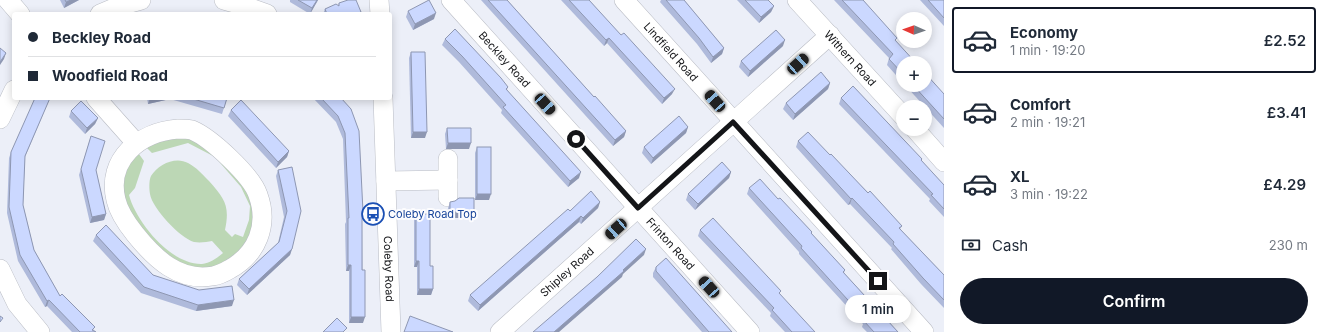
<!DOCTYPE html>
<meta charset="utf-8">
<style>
:root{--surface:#fff;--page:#f2f2f3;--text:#1f2937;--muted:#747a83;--line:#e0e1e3;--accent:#111827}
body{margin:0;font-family:Inter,sans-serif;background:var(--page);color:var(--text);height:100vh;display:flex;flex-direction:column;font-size:15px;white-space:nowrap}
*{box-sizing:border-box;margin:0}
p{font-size:13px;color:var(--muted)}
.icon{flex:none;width:22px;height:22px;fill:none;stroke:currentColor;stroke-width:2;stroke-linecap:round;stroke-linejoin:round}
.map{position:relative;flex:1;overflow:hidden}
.side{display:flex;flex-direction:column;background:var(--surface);width:380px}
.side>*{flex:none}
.banner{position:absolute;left:12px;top:12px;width:380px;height:88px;border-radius:4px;box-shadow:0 2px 10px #0003;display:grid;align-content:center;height:88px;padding:0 16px;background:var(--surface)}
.needle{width:26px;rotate:272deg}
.tools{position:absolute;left:896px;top:12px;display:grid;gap:8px}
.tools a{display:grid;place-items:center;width:36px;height:36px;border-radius:50%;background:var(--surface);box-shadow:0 2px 10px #0003;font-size:20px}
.end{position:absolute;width:18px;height:18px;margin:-9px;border:5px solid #141518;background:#fff;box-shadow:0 0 0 2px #fff}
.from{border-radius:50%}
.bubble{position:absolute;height:28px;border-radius:14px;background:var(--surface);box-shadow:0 2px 10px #0003;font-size:13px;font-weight:600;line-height:28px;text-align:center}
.car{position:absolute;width:12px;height:24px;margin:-12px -6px;border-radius:5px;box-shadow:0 0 3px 1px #0007;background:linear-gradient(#222 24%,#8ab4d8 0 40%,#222 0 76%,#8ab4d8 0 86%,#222 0)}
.banner b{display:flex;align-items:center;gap:14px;height:38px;font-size:15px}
.banner b+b{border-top:1px solid var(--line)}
.banner i{width:10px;height:10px;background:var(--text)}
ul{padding:7px 0 0;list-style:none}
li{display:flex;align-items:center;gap:12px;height:66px;margin:0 8px 6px;padding:0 8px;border:2px solid transparent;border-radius:4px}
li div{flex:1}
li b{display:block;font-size:15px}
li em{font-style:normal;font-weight:600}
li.current{border-color:var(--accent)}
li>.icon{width:36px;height:36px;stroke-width:1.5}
.pay{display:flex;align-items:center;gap:10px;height:44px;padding:0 16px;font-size:15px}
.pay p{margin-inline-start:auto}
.button{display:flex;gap:8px;margin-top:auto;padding:8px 16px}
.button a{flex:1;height:46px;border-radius:24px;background:var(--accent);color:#fff;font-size:16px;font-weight:600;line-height:46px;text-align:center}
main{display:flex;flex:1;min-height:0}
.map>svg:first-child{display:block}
</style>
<main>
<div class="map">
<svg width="944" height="332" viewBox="0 0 944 332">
<rect width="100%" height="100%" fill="#eceff8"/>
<path fill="#bcd7b5" d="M180,133L209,146L252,195L255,229L235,260L200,272L173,264L127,214L120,173L136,150L144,161L135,188L129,195C136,222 171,265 202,264C210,263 217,258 223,253L212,241C207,242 200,243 194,242C180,238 152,208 150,194C149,189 149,180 151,176C158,164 176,156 188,163C196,167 203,175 209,181C225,199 230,206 225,230L232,237L235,234L243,237L249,220L250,206L241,187L215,157L188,143L152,153L143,144Z"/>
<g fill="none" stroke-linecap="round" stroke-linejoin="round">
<g stroke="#b9bcc4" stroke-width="20">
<g id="minor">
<polyline points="8,0 20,14"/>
<polyline points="224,0 242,5 267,14"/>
<polyline points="379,0 380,14"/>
<path id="s1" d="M451,0L750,332"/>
<path id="s2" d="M624,0L924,332"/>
<path id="s3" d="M797,0L903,116"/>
<polyline points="100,14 119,6 141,0"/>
<polyline points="96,98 136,143"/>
<path id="s4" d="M383,98L391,332"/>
<polyline points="0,119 14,90"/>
<path d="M178,129C182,129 188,129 192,130C211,138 252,176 258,195C269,225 257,254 230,269C225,272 219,275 213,276C179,282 155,259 135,234C127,224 119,213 116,200C106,159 140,132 178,129Z"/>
<polyline points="915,129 944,162"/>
<polyline points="448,159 448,197"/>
<polyline points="386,181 448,180"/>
<polyline points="0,269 17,304 40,332"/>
<path id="s5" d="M500,332L830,35"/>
</g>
</g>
<use href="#minor" stroke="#fff" stroke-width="19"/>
</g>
<g fill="#afbadb">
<polygon points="60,0 79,0 64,8"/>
<polygon points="290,0 318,0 310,14 290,2"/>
<polygon points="481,0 507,0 594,97 626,131 624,137 613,146"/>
<polygon points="561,0 589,0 672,94 662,104 607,43 604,46"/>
<polygon points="661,0 684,0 724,48 722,54 711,63 697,44 660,2"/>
<polygon points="737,0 768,0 774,6 771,12 759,23"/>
<polygon points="834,0 863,0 896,41 903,63 903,83 887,65 889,58"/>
<polygon points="920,0 944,0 944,26"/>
<polygon points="339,3 360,14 323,14 325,9 338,6"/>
<polygon points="408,11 434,19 413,30 406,17"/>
<polygon points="445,39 508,87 507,90 579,178 568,187 501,113 502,110 459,62 442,45"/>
<polygon points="783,46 748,77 739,67 741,61"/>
<polygon points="411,52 425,138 411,138 409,58"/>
<polygon points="830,83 828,89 793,120 783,109 786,103"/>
<polygon points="905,85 925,85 944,94 944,128"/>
<polygon points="147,98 227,98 222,114 170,99 148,104"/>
<polygon points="313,98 341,98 362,216 363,323 349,323 349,271 346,271 345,224 346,222 343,139 336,122"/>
<polygon points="841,98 922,159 921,161 944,185 944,217 929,201 930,199 839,104"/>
<polygon points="47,105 25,157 23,205 34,250 60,296 96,332 72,332 47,306 45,307 18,261 7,213 9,158 11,152"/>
<polygon points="231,110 289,151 287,157 276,168 228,116"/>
<polygon points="71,111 98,118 95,124 85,134 69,117"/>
<polygon points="688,127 686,133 651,164 642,153 644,147"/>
<polygon points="447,128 469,149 446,149 445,134"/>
<polygon points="91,136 96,170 106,214 104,220 90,223 79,175"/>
<polygon points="798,141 830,155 902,226 900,229 944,275 944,308 921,284 891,249 892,248 850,204 848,205 796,147"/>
<polygon points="477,147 489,200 475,200 475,153"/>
<polygon points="292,167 292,249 290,255 247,295 237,285 239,279 278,243 284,217 276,176 278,170"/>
<polygon points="731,172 729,178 695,210 686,200 688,194"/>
<polygon points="749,188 778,199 812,232 811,234 845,270 844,273 898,332 867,332 862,327 863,324 799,254 799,252 747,194"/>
<polygon points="450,202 472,218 448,218 448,208"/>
<polygon points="600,202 598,208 581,224 579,222 478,311 468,301 470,295 570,211"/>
<polygon points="416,214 430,266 433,289 431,295 417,295 417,267 414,267 414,220"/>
<polygon points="700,230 815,332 785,332 770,316 771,313 698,236"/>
<polygon points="96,235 153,275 232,306 196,311 141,293 93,241"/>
<polygon points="656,267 732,332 702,332 653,277 653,273"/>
</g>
<g fill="#8e97b2">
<polygon points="71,0 79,0 64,8 66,2"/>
<polygon points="317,0 318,0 310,14 312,8"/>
<polygon points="774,6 771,12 759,23 761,17"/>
<polygon points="436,13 434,19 413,30 415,24"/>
<polygon points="609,38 607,43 604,46 606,40"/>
<polygon points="785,40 783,46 748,77 750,71"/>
<polygon points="724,48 722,54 711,63 713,57"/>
<polygon points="6,53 4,59 0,65 0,62"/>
<polygon points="830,83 828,89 793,120 795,114"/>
<polygon points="675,89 672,94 662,104 664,98"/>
<polygon points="150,98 171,98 170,99 148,104"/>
<polygon points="98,118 95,124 85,134 87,128"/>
<polygon points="688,127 686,133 651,164 653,158"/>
<polygon points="626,131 624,137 613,146 615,140"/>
<polygon points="413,132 427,132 425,138 411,138"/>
<polygon points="448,143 471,143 469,149 446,149"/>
<polygon points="289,151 287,157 276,168 278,162"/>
<polygon points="581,172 579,178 568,187 570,181"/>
<polygon points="731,172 729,178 695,210 698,204"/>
<polygon points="477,194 491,194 489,200 475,200"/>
<polygon points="852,198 850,204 848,205 851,199"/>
<polygon points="600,202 598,208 581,224 583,218"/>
<polygon points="450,212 474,212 472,218 448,218"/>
<polygon points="106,214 104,220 90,223 92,217"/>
<polygon points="581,216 579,222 478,311 480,305"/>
<polygon points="292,249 290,255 247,295 249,289"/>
<polygon points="646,249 644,255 623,274 622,277 559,332 554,332"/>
<polygon points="416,261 419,261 417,267 414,267"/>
<polygon points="348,265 351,265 349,271 346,271"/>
<polygon points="419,289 433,289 431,295 417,295"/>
<polygon points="49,300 47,306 45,307 47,301"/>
<polygon points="234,300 232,306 196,311 198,305"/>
<polygon points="351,317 365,317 363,323 349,323"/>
</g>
<g fill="#cbd8ff" stroke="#8e97b2">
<polygon points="65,0 71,0 66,2"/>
<polygon points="298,0 317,0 312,8"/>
<polygon points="348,0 356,0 361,12 355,14 327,14 325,9 336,4 339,6 339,3"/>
<polygon points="429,0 436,13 415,24 408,11"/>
<polygon points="488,0 507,0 594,97 595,96 626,131 615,140"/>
<polygon points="569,0 589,0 621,35 624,33 675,89 664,98 609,38 606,40"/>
<polygon points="666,0 684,0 724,48 713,57 699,38"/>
<polygon points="745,0 768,0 774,6 761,17"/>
<polygon points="842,0 863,0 897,38 895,40 916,63 903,63 903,74 889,59 893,54"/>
<polygon points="928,0 944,0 944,18"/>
<polygon points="455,29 501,78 508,87 506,89 581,172 570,181 503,107 506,105 462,56 445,39"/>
<polygon points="776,30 785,40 750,71 741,61"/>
<polygon points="0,48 6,53 0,62"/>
<polygon points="411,52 425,52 427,132 413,132"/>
<polygon points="821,72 830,83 795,114 786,103"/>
<polygon points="925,73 944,94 944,119 913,85 925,85"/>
<polygon points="853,86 922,159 921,160 944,185 944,209 931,195 933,194 841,98"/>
<polygon points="35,98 50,98 25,156 23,205 34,250 60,296 62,294 95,327 92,330 96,332 80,332 49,300 47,301 20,255 9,207 11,152"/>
<polygon points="190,98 227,98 224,108"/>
<polygon points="321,98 341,98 351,109 359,131 363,212 362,213 362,270 365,270 365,317 351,317 351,265 348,265 348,218 349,218 345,133 338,116"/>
<polygon points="241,100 289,151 278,162 231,110"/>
<polygon points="81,101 98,118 87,128 71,111"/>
<polygon points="679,116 688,127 653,158 644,147"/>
<polygon points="447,128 471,128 471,143 448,143"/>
<polygon points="808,132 830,155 831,154 868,193 870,191 902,226 899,228 944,275 944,300 923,278 893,244 894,242 852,198 851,199 798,141"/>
<polygon points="91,136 105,141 96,170 106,214 92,217 81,169"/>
<rect x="477" y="147" width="14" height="47"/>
<polygon points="722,162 731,172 698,204 688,194"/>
<polygon points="292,167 301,211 292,249 249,289 239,279 279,242 287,211 278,170"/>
<polygon points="760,179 778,199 780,198 812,232 811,233 845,270 843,272 898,332 874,332 864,321 866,320 801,248 802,246 749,188"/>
<polygon points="591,191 600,202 583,218 581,216 480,305 470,295 568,209 570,211"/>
<polygon points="459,198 474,198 474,212 450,212 450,202 455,201"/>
<polygon points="416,214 430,214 430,266 433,266 433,289 419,289 419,261 416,261"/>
<polygon points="713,218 781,291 779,293 815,332 792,332 772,310 774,308 700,230"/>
<polygon points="106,225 153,275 199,290 232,286 234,300 198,305 144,287 96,235"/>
<polygon points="636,239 646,249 623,270 624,271 554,332 533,332 597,277"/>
<polygon points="666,258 732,332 709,332 656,271 656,267"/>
<polygon points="0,316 3,318 0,322"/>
<polygon points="410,316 453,332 404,332"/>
<polygon points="337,318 347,328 343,332 323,332"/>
</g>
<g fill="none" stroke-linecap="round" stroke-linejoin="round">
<polyline stroke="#141518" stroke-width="5" points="576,139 638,208 733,122 878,281"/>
</g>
<defs>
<g id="bus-ring" transform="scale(1.15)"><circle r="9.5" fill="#fcfcfe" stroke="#1a4fb4" stroke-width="1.5"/><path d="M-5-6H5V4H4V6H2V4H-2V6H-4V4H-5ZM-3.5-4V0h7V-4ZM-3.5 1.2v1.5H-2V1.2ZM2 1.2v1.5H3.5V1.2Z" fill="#1a4fb4"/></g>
</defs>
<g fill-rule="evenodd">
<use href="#bus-ring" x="373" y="214"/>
</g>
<g text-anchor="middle" stroke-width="4" stroke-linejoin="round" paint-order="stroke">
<g font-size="11" fill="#141518" stroke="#fcfcfe">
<text dy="4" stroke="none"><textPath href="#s2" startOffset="70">Lindfield Road</textPath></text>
<text dy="4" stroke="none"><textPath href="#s3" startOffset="79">Withern Road</textPath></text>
<text dy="4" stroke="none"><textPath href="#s1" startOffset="80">Beckley Road</textPath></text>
<text dy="4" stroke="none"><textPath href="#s1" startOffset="328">Frinton Road</textPath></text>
<text dy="4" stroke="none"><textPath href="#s4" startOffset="171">Coleby Road</textPath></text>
<text dy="4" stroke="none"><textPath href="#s5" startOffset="90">Shipley Road</textPath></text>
</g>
<g font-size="11" fill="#164399" stroke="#fcfcfe" text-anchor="start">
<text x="388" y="218">Coleby Road Top</text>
</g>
</g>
</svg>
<div class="tools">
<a><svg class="needle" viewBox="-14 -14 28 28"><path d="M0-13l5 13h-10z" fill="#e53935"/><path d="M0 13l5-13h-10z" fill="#747a83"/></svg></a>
<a>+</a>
<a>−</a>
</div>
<i class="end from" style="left:576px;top:139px"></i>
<i class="end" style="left:878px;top:281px"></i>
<div class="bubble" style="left:845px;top:295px;width:66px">1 min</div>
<i class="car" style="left:798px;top:64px;rotate:48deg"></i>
<i class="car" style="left:715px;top:101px;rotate:319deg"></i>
<i class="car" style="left:545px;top:104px;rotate:138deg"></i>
<i class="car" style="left:616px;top:229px;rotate:228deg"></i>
<i class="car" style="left:709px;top:287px;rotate:318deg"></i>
<div class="banner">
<b><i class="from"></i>Beckley Road</b>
<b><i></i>Woodfield Road</b>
</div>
</div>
<section class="side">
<ul>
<li class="current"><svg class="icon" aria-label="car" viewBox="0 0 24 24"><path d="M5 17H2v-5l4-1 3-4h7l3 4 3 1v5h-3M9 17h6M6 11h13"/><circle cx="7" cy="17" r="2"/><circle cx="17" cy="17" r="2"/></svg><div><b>Economy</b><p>1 min · 19:20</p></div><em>£2.52</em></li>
<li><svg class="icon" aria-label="car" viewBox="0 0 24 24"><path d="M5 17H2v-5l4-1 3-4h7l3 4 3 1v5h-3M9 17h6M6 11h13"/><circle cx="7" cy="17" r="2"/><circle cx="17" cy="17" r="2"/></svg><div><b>Comfort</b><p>2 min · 19:21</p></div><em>£3.41</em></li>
<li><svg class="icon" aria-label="car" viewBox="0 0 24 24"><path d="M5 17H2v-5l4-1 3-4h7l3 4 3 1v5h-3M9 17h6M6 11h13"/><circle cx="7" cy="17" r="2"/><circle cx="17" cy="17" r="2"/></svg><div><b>XL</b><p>3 min · 19:22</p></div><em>£4.29</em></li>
</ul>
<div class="pay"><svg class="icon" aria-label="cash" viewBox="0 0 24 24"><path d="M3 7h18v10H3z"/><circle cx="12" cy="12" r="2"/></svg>Cash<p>230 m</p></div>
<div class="button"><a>Confirm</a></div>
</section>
</main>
